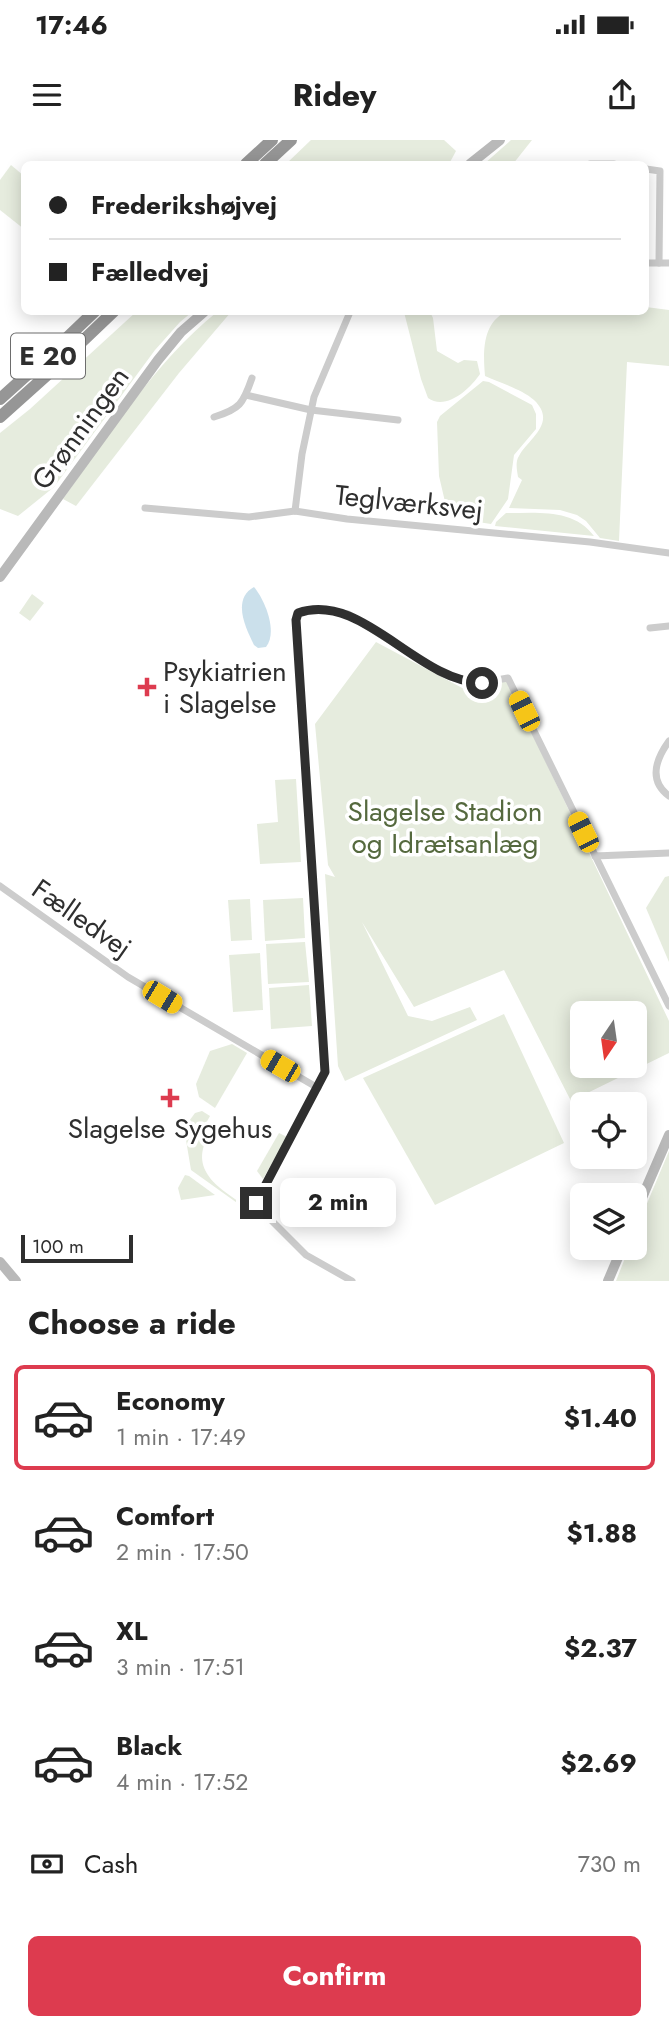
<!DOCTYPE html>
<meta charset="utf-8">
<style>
:root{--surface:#fff;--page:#f6f6f6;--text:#222;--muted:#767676;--line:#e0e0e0;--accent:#dd3b4f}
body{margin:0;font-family:Jost,sans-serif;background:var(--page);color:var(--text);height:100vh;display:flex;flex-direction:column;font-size:26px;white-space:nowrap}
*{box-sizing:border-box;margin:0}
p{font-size:23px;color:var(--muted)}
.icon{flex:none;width:38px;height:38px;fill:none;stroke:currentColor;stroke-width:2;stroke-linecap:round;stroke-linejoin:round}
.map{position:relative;height:1141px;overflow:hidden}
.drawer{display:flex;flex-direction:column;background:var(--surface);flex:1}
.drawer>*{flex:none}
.hud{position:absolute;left:21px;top:21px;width:628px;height:154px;border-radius:10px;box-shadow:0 4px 18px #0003;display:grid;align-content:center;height:154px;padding:0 28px;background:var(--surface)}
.needle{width:46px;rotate:193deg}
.buttons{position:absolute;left:570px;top:861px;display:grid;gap:14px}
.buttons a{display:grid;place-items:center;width:77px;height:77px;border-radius:10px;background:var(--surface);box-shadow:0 4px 18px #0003;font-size:35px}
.scale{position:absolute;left:21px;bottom:18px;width:112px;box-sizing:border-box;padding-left:7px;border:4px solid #2f2f2f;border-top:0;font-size:19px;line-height:24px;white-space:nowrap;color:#2f2f2f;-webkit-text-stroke:5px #fff;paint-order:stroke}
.end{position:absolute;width:32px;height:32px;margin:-16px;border:9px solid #2f2f2f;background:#fff;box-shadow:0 0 0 4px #fff}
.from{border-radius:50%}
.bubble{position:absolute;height:49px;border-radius:10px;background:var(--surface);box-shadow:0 4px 18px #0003;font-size:23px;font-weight:700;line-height:49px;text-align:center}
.car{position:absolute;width:21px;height:42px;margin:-21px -10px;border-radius:9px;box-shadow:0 0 5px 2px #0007;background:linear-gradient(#f5c518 24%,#345 0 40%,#f5c518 0 76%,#345 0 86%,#f5c518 0)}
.hud b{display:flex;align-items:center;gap:24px;height:66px;font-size:26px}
.hud b+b{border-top:2px solid var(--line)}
.hud i{width:18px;height:18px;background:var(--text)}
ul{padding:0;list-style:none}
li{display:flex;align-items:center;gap:21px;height:105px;margin:0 14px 10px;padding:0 14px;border:4px solid transparent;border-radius:10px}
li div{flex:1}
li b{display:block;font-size:26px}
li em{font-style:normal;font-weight:700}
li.selected{border-color:var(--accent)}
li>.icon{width:63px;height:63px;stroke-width:1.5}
h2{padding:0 28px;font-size:32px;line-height:84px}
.pay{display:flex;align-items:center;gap:18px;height:77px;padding:0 28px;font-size:26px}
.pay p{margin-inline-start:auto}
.button{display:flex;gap:14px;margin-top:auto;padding:14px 28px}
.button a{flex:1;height:80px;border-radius:10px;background:var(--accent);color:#fff;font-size:28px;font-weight:700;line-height:80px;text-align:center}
.status{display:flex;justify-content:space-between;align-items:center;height:49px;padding:0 35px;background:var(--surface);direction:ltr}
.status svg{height:19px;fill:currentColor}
header{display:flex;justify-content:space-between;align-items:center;height:91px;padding:0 28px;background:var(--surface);font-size:32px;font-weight:700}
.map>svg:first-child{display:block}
</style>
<div class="status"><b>17:46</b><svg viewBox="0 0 49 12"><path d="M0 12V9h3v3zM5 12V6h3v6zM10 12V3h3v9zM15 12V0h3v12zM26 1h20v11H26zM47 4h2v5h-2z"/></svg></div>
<header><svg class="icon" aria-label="menu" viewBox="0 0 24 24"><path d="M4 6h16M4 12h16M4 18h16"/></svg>Ridey<svg class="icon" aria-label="share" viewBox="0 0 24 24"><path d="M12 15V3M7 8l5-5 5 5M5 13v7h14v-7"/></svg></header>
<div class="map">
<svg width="669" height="1141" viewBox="0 0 669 1141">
<rect width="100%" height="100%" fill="#fff"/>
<g fill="#e6ecde" fill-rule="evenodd">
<polygon points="311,0 444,0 456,11 449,24 286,24"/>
<polygon points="511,0 532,0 513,24 484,24"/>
<polygon points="11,25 24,36 24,89 0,70 0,40"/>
<path d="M646,167L669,170V226L627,222L619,401L600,398L586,381L577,375L560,370L509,368L522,340L518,337C517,330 515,322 519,316C528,299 558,283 534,260C522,249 500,243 485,236C483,213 482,183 506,172H646Z"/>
<polygon points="136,172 192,172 180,182 155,210 54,347 18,376 0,369 0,293 30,269"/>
<path d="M217,172H231L179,233L76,366L63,359C111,293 154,223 217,172Z"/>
<path d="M404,172H430L433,178L437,211L458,223L464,220L477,221L480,234C470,249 446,271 428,258L421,239Z"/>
<polygon points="483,241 489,242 532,265 536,274 536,289 514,315 508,359 491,384 465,380 446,366 439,336 437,282 440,276"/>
<path d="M506,373C536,373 574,368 594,396L495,386L496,382Z"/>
<polygon points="32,454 44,463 30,481 19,473"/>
<path d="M376,502L466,550L507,540L669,881V913L571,961L504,830L414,867L362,782L408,876L432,881L470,867L477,880L345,941L338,926L325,734L335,737L328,725L315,584ZM583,873H635V926H583Z"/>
<polygon points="296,639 301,722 260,724 257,684 278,682 275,640"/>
<polygon points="669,736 669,822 646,768 665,737"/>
<polygon points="303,758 305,798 265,801 263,760"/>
<polygon points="250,759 252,800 231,801 228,760"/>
<polygon points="305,802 309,842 268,844 266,804"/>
<polygon points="260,813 263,870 233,872 229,815"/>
<polygon points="309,845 312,886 271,889 269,848"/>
<polygon points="504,874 564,1003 435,1065 363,938"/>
<polygon points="232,904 247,913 215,968 199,957 196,944 210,911"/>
<path d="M202,971L210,976L201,992L208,996C188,1033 223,1050 248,1068L247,1070L191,1030L184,988L195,973Z"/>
<polygon points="279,993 287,997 263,1039 257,1031"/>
<polygon points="669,1011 669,1141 616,1141 629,1108 635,1108 635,1092"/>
<polygon points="185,1035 189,1036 215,1055 181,1060 178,1048"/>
</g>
<path fill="#cbe0eb" d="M254,447C265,460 278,492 266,507L258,508L254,505C245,487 232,459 254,447Z"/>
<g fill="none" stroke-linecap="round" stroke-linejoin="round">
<g stroke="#ccc" stroke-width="7">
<polyline points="590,24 614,24"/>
<polyline points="646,29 660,31 659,123"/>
<polyline points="646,123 669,123"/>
<polyline points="246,255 311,270 398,280"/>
<path d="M214,277C240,269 243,264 252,238"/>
<polyline points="145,368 249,377 295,371 347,379 590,402 669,413"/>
<polyline points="295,371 302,314 314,257 350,172"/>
<polyline points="650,488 669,486"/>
<path d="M669,601C656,619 648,640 669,656"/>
<polyline points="595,716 669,713"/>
<polyline points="0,746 128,837 318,948"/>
<path d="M352,1141L306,1115L255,1064L325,932L296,480L298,473L321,469L348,474L441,533C465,544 483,543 508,538L669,866"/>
</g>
<g stroke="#b9b9b9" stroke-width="10">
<polyline points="470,24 500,0"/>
<polyline points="0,437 158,220 181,192 204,172"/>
<polyline points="635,1074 669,995"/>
<polyline points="0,1122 16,1141"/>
<polyline points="608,1141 622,1108"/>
</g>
<g stroke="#969696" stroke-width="12">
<polyline points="246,24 272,0"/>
<polyline points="265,24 291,0"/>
<polyline points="0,259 49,215 94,172"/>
<polyline points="0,277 48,234 113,172"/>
</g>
</g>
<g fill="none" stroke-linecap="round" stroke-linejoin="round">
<path stroke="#2f2f2f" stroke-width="9" d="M256,1063L325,932L296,480L298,473C362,451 416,541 482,543"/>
</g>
<g fill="#dd3b4f" stroke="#fff" stroke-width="2.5">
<path d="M143.5 536.5h7v7h7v7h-7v7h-7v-7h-7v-7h7z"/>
<path d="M166.5 947.5h7v7h7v7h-7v7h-7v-7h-7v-7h7z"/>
</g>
<g text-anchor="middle" stroke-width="7" stroke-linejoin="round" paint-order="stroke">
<rect fill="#fff" stroke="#6d6d6d" stroke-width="2" x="11" y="193.5" width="74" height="45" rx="5"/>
<g font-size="26" font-weight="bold" fill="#2f2f2f">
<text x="48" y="225">E 20</text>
</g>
<g font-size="28" fill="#2f2f2f" stroke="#fff">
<text transform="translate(80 288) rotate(-54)" y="10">Grønningen</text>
<text transform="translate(409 362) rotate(6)" y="10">Teglværksvej</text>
<text transform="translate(82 778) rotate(35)" y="10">Fælledvej</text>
</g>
<g font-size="28" fill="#2f2f2f" stroke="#fff" text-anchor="start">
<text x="163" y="541">Psykiatrien<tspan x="163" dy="32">i Slagelse</tspan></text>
<text x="170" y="998" text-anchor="middle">Slagelse Sygehus</text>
</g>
<g font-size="28" fill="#55693e" stroke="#fff">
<text x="445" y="681">Slagelse Stadion<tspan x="445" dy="32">og Idrætsanlæg</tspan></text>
</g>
</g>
</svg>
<div class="buttons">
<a><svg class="needle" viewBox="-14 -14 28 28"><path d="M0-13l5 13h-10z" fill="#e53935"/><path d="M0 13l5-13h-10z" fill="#767676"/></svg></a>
<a><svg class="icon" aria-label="locate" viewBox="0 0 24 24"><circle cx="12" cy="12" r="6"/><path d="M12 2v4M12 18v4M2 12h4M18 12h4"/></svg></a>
<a><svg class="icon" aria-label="layers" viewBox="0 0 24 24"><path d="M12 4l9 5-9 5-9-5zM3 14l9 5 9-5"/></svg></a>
</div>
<div class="scale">100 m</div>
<i class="end from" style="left:482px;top:543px"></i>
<i class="end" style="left:256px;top:1063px"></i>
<div class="bubble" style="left:280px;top:1038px;width:116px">2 min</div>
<i class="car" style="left:524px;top:571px;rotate:334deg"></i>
<i class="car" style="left:583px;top:692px;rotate:334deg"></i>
<i class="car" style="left:162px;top:857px;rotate:121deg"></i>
<i class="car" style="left:280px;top:926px;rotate:300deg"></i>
<div class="hud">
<b><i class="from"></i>Frederikshøjvej</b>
<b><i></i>Fælledvej</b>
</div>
</div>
<section class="drawer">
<h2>Choose a ride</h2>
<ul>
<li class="selected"><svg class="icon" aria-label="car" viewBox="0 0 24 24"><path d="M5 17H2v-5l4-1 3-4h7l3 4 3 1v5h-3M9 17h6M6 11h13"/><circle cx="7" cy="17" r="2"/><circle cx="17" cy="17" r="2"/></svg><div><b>Economy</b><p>1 min · 17:49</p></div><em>$1.40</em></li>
<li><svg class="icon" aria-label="car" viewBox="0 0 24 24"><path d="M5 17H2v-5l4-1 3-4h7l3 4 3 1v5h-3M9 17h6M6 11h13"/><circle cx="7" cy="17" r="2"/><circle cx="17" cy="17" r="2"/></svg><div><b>Comfort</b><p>2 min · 17:50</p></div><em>$1.88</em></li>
<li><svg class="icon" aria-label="car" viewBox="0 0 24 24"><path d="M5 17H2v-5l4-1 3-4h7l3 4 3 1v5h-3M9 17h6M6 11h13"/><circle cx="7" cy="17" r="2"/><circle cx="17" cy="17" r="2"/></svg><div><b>XL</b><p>3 min · 17:51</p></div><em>$2.37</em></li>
<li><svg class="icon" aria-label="car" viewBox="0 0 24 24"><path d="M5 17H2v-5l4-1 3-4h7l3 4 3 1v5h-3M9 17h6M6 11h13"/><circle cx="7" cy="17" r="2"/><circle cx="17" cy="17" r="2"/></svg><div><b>Black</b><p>4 min · 17:52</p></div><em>$2.69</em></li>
</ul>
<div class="pay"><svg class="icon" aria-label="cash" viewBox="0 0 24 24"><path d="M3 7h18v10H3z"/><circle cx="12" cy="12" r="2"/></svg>Cash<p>730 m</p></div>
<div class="button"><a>Confirm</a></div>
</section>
